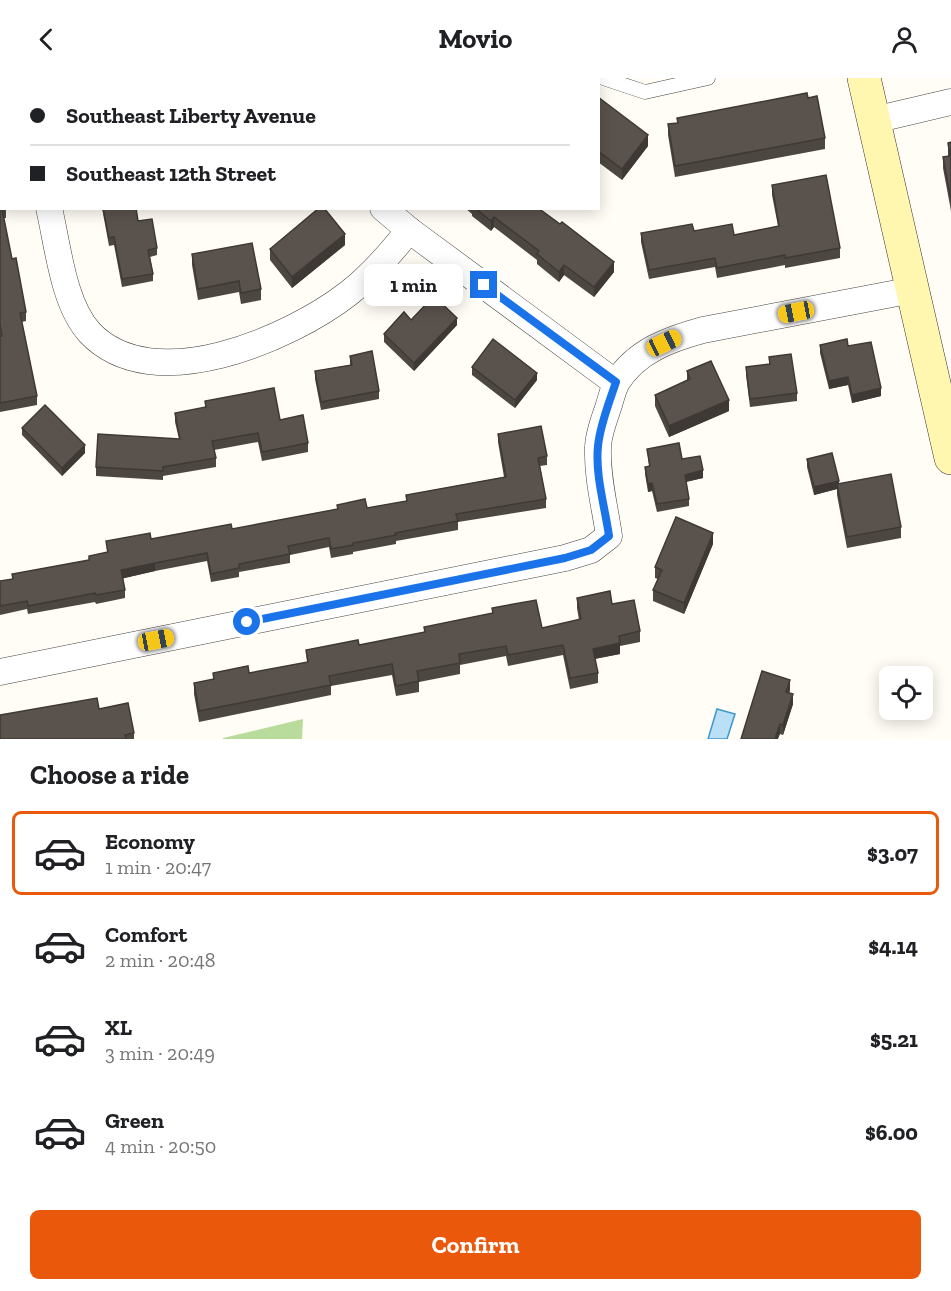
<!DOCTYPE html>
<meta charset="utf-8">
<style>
:root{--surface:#fff;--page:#f2f2f2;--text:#202124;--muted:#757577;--line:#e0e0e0;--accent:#ea580c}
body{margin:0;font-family:"Zilla Slab",serif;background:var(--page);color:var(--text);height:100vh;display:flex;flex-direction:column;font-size:22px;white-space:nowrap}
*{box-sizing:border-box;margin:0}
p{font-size:20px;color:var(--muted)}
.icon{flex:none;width:33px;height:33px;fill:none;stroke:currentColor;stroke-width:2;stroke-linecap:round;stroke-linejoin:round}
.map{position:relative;height:661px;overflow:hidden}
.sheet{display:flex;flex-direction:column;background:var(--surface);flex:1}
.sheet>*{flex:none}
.top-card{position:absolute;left:0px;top:0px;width:600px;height:132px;box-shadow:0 3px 15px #0003;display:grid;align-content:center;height:132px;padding:0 30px;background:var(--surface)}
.tools{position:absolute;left:879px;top:588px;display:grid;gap:12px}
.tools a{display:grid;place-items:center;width:54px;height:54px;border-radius:9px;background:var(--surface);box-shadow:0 3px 15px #0003;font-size:30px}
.end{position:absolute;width:27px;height:27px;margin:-14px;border:8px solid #1a73e8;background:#fff;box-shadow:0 0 0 3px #fff}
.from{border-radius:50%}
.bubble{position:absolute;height:42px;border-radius:9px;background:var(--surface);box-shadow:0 3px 15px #0003;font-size:20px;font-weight:800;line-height:42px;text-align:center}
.car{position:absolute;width:18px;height:36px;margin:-18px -9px;border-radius:8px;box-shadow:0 0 4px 2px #0007;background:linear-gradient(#f5c518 24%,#345 0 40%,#f5c518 0 76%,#345 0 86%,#f5c518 0)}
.top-card b{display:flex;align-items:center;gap:21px;height:57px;font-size:22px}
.top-card b+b{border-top:2px solid var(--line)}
.top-card i{width:15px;height:15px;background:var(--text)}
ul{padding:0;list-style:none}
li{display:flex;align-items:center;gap:18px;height:84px;margin:0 12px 9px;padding:0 18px;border:3px solid transparent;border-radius:9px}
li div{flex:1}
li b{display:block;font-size:22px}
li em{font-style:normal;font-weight:800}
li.on{border-color:var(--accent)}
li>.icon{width:54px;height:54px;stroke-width:1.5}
h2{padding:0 30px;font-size:27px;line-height:72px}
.primary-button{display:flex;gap:12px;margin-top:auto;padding:12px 30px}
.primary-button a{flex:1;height:69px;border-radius:9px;background:var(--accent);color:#fff;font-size:24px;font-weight:800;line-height:69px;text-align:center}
header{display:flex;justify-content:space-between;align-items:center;height:78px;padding:0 30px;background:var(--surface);font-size:27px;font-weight:800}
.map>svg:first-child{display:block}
</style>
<header><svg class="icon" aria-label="back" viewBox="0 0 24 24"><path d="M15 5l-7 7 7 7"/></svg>Movio<svg class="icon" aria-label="person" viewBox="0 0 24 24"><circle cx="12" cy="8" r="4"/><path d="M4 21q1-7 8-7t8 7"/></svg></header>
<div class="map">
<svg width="951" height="661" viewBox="0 0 951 661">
<rect width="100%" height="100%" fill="#fffdf5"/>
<polygon fill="#b9dc9c" points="303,641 302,661 223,661 223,660"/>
<polygon fill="#b9e0f7" stroke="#3f96cf" stroke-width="1.5" points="717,631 735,636 727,661 708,661"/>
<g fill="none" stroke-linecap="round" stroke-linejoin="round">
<g stroke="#444" stroke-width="15">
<g id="lane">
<polyline points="603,0 645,14 708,0"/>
<polyline points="572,2 579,0"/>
</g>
</g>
<g stroke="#444" stroke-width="27">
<g id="street">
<polyline points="21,0 21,2"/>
<polyline points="289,0 290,2"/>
<polyline points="874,42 951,24"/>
<path d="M49,130C58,168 63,226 90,255C153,321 290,261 349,215C372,197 391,175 409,152"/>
<polyline points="383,130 409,152 616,305"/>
<path d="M0,594L565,480L591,472L609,458C605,429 597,400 598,370C598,357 604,342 608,330C611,321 613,311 617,304C636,273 670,261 703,252L913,212"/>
</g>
</g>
<g stroke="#333" stroke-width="34">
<polyline id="secondary" points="864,0 951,380"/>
</g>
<use href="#lane" stroke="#fff" stroke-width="14"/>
<use href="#street" stroke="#fff" stroke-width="26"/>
<use href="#secondary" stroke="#fff6b0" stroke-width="33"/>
</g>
<g fill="#4d4742">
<polygon points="598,19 648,68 622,102 598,84"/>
<polygon points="808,20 825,60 825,71 675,99 668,57 668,46 677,45 677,40"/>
<polygon points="951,64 951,133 943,90 943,79 948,79 948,65"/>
<polygon points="0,99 6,130 6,140 4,140 12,181 26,234 26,243 22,244 37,318 37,327 0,334"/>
<polygon points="772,107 840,170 840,180 785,190 785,187 717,200 715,189 649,201 641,164 641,155 694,153 734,157 778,148 772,117"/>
<polygon points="102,130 136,130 138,143 157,170 157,177 150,179 153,196 153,203 122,209 114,167 109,168"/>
<polygon points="465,130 538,130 614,194 594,219 564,197 559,204 537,186 537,182 494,149 491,153 472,138 472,136"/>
<polygon points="345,167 292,210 270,182 270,171"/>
<polygon points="192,176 261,211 261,222 241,226 239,214 198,222 192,187"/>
<polygon points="411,242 457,247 414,293 384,264 384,256"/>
<polygon points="820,267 848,268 881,318 852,325 848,307 829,311 820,275"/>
<polygon points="350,278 379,313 379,321 321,332 315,301 315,293 350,287"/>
<polygon points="769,279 797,315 797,323 750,329 746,297 746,289 769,286"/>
<polygon points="472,289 537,302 515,330 472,297"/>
<polygon points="687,293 729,333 669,359 655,328 655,317 687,302"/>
<polygon points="205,323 280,342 308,365 308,374 262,383 258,364 214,372 216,380 216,389 163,398 163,402 96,398 96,389 179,361 175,344 175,335 205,330"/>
<polygon points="22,350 85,375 62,398 22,357"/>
<polygon points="498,356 547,378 547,387 540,388 546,421 546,430 458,444 458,452 396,463 396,466 353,474 353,476 331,480 329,469 290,477 290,485 239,494 239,499 211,504 207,483 155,493 123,500 125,512 125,520 96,526 95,524 28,536 27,531 0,537 0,503 12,501 12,496 89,482 89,478 107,474 106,463 151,461 232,451 337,431 337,427 367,430 406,423 406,417 504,399 498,364"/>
<polygon points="647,371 682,381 703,400 686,404 689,421 689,428 657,434 652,413 648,414 645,396 645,389 649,388"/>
<polygon points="807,381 839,405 901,449 901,460 847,470 837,417 837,411 814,417 807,389"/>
<polygon points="713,466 684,536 653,523 653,512 658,501 655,500 655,489"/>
<polygon points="577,520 612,526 640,553 640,564 620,568 620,576 595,581 598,595 598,605 570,611 563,577 508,588 506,578 460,587 460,596 419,604 419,614 396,618 392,597 331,608 331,617 199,644 194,616 194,605 213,602 213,595 249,595 307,584 306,572 359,567 424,555 424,549 492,535 492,530 542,550 579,542 577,530"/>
<polygon points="790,612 789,615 793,626 783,657 780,656 741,661"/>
<polygon points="99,631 134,655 134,661 0,661"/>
</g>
<g fill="#3f3936">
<polygon points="648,57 648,68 622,102 622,91"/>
<polygon points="494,139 494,149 491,153 491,143"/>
<polygon points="345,156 345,167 292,210 292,199"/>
<polygon points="614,184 614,194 594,219 594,209"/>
<polygon points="564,187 564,197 559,204 559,194"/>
<polygon points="457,240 457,247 414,293 414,285"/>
<polygon points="537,295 537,302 515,330 515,322"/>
<polygon points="848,299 848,307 829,311 829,303"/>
<polygon points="881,310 881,318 852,325 852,317"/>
<polygon points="729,322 729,333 669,359 669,348"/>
<polygon points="85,367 85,375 62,398 62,390"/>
<polygon points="703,392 703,400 685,404 685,397"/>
<polygon points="839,403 839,411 837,406 837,411 814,417 814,409"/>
<polygon points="652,405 652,413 648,414 648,406"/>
<polygon points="713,455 713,466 684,536 684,525"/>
<polygon points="155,485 155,493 121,501 121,492"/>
<polygon points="620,565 620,576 593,581 593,571"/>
<polygon points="790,602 790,612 786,624 786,614"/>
<polygon points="793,616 793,626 783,657 783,647"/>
<polygon points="780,646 780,656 778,661 775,661"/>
</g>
<g fill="#5a524d" stroke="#3f3936" stroke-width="1.5">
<rect x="74" y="0" width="34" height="2"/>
<rect x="200" y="0" width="30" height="2"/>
<polygon points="379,0 388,0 389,2 377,2"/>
<polygon points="807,15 808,20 817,18 825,60 675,88 668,46 678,45 677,40"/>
<polygon points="598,19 648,57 622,91 598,73"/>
<polygon points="951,64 951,122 943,79 950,78 948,65"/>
<polygon points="826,97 840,170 785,180 785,177 717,190 715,180 649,192 641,155 692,146 694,153 732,146 734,157 779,148 772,107"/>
<polygon points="0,99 2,106 2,130 6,130 2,131 12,181 16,180 26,234 20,235 37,318 0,325 0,258 2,258 0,247"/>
<polygon points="103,130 136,130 138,143 152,141 157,170 148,172 153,196 122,201 114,159 109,160"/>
<polygon points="319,130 324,130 345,156 292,199 270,171"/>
<polygon points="475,130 538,130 560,146 562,144 614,184 594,209 564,187 559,194 537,176 539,173 494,139 491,143"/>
<polygon points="252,165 261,211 241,215 239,203 198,211 192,176"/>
<polygon points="434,218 457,240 414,285 384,256 404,234 411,242"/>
<polygon points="493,261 537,295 515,322 472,289"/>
<polygon points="847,261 848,268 871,264 881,310 852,317 848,299 829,303 820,267"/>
<polygon points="372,273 379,313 321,324 315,293 352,287 350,278"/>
<polygon points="791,276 797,315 750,321 746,289 770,286 769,279"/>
<polygon points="711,283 729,322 669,348 655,317 690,301 687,293"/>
<polygon points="274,310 280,342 303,337 308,365 262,374 258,355 212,363 216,380 163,389 163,393 96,389 98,356 180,361 175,335 206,329 205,323"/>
<polygon points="45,327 85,367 62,390 22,350"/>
<polygon points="541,348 547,378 538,380 546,421 456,436 458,443 395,455 396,457 353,465 353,467 331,471 329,460 288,468 290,476 239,486 239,490 211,496 207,475 155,485 121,492 125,512 96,517 95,515 28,528 27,523 0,528 0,503 13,501 12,496 89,482 89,478 108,474 106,463 150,455 151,461 231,446 232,451 338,431 337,427 365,421 367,430 407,423 406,417 506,399 498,356"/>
<polygon points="679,365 682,381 700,378 703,392 685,397 689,421 657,426 652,405 648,406 645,389 650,388 647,371"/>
<polygon points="832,375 839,403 814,409 807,381"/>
<polygon points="891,396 901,449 847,459 837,406"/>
<polygon points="676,439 713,455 684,525 653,512 662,492 655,489"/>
<polygon points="610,513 612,526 634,522 640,553 619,558 620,565 593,571 598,595 570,600 563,567 508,577 506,568 459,576 460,585 417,593 419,603 396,608 392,586 329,598 331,607 199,633 194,605 214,601 213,595 248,588 249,595 308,584 306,572 358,562 359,567 425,554 424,549 493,535 492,530 536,522 542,550 581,541 577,520"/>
<polygon points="762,593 790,602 786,614 793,616 783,647 780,646 775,661 741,661"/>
<polygon points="97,620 99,631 128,625 134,655 125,657 126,661 0,661 0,637"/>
</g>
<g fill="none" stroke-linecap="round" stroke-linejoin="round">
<path stroke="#1a73e8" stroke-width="8" d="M247,544L565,480L591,472L609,458C605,429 595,397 598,368C600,347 609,325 616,304L484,207"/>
</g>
</svg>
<div class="tools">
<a><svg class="icon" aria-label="locate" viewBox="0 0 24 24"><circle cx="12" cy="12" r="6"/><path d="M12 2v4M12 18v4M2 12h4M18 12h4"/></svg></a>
</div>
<i class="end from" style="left:247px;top:544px"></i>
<i class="end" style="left:484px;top:207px"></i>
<div class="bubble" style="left:364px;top:186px;width:99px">1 min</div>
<i class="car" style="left:796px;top:234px;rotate:259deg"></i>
<i class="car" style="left:664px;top:265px;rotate:65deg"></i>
<i class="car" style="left:156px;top:562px;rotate:79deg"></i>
<div class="top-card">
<b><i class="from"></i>Southeast Liberty Avenue</b>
<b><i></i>Southeast 12th Street</b>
</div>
</div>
<section class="sheet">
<h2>Choose a ride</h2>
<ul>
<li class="on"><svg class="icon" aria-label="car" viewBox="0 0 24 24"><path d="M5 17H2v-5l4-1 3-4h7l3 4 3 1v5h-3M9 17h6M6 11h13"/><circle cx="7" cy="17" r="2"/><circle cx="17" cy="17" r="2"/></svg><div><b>Economy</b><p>1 min · 20:47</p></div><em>$3.07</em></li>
<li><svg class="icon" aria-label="car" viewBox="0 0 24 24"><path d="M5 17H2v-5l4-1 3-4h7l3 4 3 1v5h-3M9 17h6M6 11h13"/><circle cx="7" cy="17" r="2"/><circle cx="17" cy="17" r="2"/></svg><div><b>Comfort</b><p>2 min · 20:48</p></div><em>$4.14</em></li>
<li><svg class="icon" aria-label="car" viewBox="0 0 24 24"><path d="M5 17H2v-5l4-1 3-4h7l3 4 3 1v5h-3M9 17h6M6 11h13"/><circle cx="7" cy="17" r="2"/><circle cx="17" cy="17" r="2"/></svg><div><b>XL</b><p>3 min · 20:49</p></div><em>$5.21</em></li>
<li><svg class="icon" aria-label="car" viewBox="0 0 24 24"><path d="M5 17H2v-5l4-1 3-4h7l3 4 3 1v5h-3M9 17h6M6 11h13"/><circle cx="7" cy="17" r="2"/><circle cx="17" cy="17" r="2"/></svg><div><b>Green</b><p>4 min · 20:50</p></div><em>$6.00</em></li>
</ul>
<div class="primary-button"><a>Confirm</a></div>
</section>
